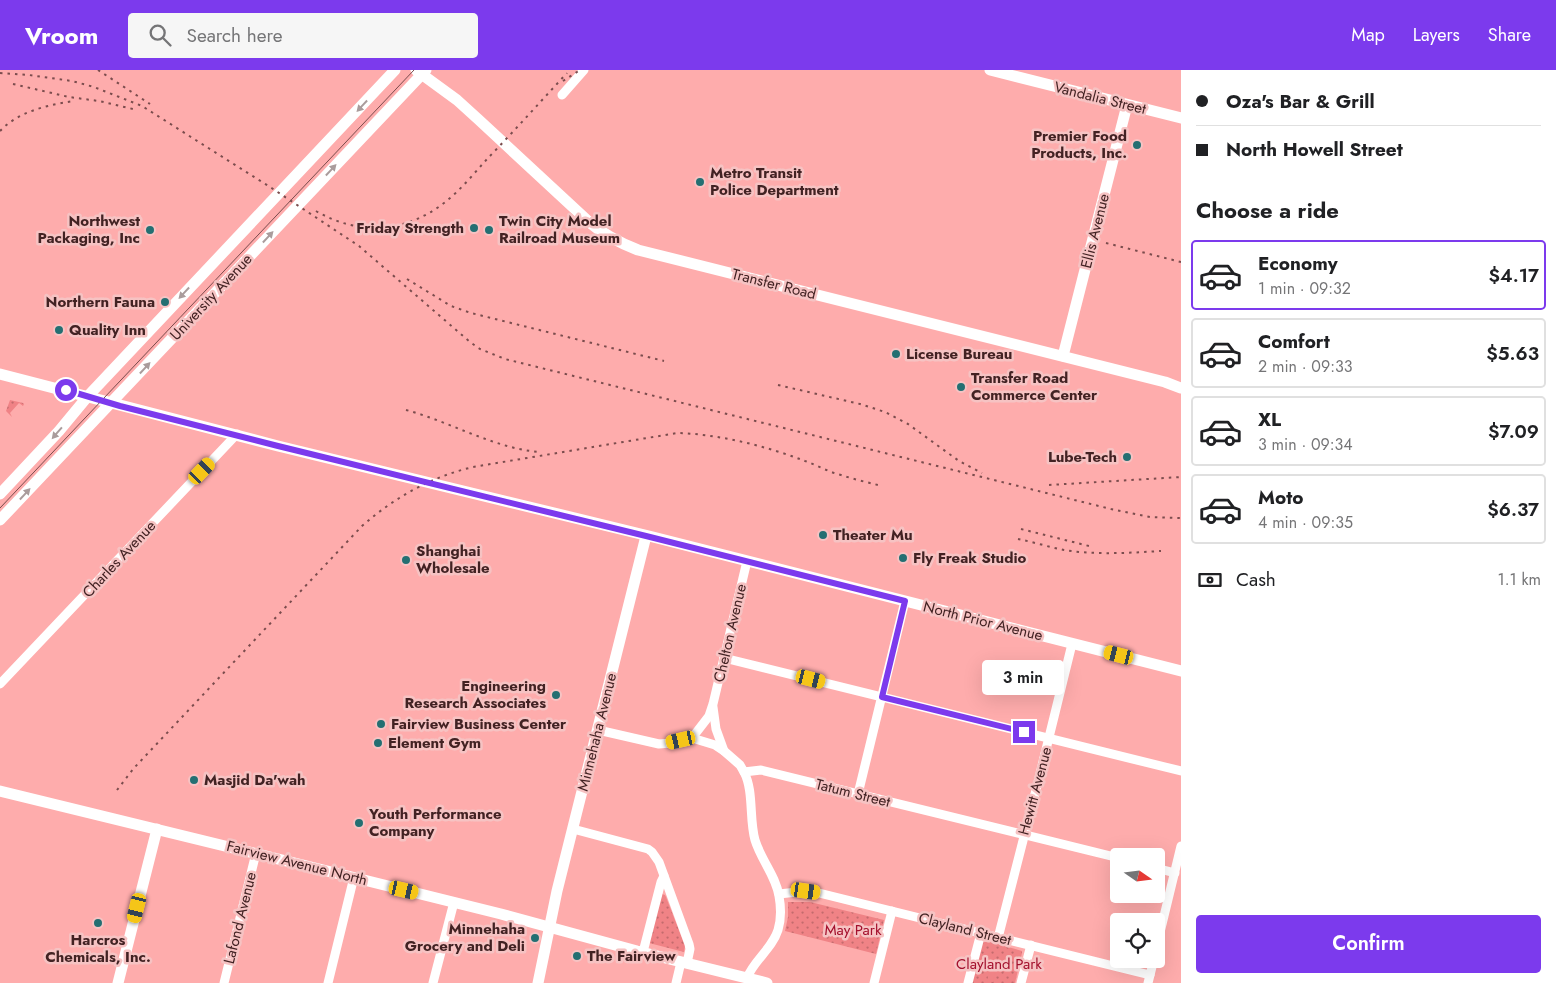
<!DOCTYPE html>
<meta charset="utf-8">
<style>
:root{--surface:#fff;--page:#f6f6f6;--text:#202124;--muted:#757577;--line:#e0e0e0;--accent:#7c3aed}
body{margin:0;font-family:Jost,sans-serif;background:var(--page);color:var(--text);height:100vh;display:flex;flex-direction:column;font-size:19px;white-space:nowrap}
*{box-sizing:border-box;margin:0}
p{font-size:16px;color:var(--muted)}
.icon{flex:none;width:28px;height:28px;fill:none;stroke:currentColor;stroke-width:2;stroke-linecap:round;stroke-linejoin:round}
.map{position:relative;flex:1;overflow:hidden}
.side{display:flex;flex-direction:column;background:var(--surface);width:375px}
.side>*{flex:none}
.hud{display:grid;align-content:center;height:110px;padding:0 15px;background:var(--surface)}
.needle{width:32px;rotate:104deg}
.tools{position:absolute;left:1110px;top:778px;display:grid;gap:10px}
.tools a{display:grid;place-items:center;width:55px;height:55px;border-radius:5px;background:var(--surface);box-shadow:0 5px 20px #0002;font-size:25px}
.end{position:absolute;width:22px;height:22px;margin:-11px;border:6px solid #7c3aed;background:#fff;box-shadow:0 0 0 2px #fff}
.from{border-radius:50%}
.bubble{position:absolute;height:35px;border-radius:5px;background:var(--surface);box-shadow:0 5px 20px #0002;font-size:16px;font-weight:600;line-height:35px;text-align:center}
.car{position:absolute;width:15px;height:30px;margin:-15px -8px;border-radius:6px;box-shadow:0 0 4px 1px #0007;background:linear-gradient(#f5c518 24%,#345 0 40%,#f5c518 0 76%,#345 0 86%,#f5c518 0)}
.hud b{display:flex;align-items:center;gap:18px;height:48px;font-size:19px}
.hud b+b{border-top:1px solid var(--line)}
.hud i{width:12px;height:12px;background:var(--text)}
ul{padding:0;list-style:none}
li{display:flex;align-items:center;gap:15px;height:70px;margin:0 10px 8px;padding:0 5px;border:2px solid var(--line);border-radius:5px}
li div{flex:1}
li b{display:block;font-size:19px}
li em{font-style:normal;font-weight:600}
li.active{border-color:var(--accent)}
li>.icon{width:45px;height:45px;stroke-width:1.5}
h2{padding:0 15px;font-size:22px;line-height:60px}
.pay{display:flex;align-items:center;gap:12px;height:55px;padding:0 15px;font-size:19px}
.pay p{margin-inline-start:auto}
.cta{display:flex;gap:10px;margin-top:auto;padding:10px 15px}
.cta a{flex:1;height:58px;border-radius:5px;background:var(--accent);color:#fff;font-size:20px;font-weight:600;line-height:58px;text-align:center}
header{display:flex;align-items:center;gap:30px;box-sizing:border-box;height:70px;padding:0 25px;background:var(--accent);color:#fff}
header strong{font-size:24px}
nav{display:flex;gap:28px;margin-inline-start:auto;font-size:18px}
.search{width:350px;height:45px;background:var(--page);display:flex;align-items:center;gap:12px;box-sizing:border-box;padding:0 18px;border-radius:5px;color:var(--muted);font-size:19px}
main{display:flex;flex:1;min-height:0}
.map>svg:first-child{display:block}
</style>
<header>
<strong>Vroom</strong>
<div class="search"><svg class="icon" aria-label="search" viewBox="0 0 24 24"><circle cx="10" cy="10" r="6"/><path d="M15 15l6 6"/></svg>Search here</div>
<nav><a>Map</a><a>Layers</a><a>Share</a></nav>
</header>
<main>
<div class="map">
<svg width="1181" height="913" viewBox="0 0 1181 913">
<defs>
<pattern id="green-dots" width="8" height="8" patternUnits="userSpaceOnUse" patternTransform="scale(1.25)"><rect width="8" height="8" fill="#f08386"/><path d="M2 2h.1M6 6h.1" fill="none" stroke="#c46b6d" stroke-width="1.8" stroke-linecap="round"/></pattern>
</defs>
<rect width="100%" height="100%" fill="#feacac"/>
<g fill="url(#green-dots)">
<polygon points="10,330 23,333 24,334 23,336 19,333 10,343 12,347 6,341"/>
<polygon points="662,824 665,825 666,827 685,876 684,882 649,873"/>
<polygon points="788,832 810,832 884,850 876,884 785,861 788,847"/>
<polygon points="987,871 1022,881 1022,883 1015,913 972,913 982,873"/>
</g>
<polygon fill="#f08386" points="992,890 998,891 993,912 987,911"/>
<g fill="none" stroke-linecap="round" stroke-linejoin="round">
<g stroke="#fff" stroke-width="9">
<polyline points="562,25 584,0"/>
<polyline points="724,588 1181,701"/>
<polyline points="0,614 237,364"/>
<polyline points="713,637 716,659 724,681"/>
<polyline points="598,660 659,674 670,673 692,668 715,675 724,681 740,695 744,702 761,700 1119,788"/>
<polyline points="692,668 709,646 713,634 747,491"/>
<path d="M744,702C754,721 749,749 755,770C761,790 776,806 779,826C781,837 781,850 778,860C772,879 754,890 747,908"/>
<polyline points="858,724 905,531"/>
<polyline points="573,759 648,779 652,782 659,792 689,874 690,879 687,893"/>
<polyline points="1156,798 1175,803"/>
<polyline points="779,824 806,821 819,823 1150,905"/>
<polyline points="998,868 1037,716 1072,574"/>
<polyline points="1156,879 1181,776"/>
<polyline points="643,882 661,812 664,806"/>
<polyline points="224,913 256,783"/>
<polyline points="328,913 354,807"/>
<polyline points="433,913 454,832"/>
<polyline points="676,913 681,892"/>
<polyline points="874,913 892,841"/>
<polyline points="968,913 981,863"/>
<polyline points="1021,913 1031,875"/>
<polyline points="1148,913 1154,889"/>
</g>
<g stroke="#fff" stroke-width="11">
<path d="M416,0L457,30L479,50L589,152C604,165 620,173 638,180L1165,312L1181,318"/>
<polyline points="990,0 1181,48"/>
<polyline points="1063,286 1127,35"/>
<polyline points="0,304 278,376 653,467 1181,601"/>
<polyline points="0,424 59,361 88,326 395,0"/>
<polyline points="0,450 426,0"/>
<polyline points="0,721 364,810 501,844 637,881 767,913"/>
<polyline points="118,913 157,759"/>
<polyline points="538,913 557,821 646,466"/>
</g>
<polyline stroke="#7b4c4d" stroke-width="1" points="0,438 414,0"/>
<g stroke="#7b4c4d" stroke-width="2" stroke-dasharray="2.5 5" stroke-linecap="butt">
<polyline points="98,0 150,34"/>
<polyline points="0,3 29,5 72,11 94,17 142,36 270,117 359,176 470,272 480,279 505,289 1111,439 1150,447 1181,448"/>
<polyline points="563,11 580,0"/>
<polyline points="13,14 69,27 99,31 133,39"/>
<path d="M0,61C19,41 48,35 74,31"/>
<path d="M316,141C359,166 405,163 444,133C461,120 475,102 489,87C516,59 541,31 567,3"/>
<polyline points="1106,173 1181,192"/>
<polyline points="407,209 451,236 471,243 664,291"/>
<polyline points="778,315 860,334 885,342 908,354 959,391 982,403"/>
<path d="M406,340C451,352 493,378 539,382"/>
<polyline points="1049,415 1181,407"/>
<polyline points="1021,459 1093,477"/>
<path d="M1018,469C1033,472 1049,477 1064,480C1095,485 1129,483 1161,481"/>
<path d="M117,720L134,698L362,456C395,427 431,407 473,397L677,363C718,364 766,376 805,391C817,395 828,402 841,405C853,409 866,412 878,415"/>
</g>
</g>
<defs><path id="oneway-solid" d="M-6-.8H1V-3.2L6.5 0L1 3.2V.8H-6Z" transform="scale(1.25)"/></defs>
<g fill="#aa9c9c">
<use href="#oneway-solid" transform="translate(362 36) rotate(133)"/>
<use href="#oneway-solid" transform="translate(331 100) rotate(-47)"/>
<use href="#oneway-solid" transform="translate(268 167) rotate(-47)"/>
<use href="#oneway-solid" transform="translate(184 223) rotate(133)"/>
<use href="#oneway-solid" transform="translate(145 298) rotate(-47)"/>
<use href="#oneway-solid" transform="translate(57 363) rotate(131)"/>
<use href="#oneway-solid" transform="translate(25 424) rotate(-47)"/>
</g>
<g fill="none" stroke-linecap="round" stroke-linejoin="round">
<polyline stroke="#7c3aed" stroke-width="6" points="66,320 120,336 278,376 646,466 905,531 882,627 1024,662"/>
</g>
<g fill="#246f72" stroke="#f6c3c3" stroke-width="2">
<circle cx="1137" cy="75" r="5"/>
<circle cx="700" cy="112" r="5"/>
<circle cx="474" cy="158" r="5"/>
<circle cx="150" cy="160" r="5"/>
<circle cx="489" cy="160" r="5"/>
<circle cx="165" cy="232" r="5"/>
<circle cx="59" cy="260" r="5"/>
<circle cx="896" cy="284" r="5"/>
<circle cx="961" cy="317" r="5"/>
<circle cx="1127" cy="387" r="5"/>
<circle cx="823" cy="465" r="5"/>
<circle cx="903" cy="488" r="5"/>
<circle cx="406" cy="490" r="5"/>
<circle cx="556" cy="625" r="5"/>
<circle cx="381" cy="654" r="5"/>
<circle cx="378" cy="673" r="5"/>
<circle cx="194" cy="710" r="5"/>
<circle cx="359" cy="753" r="5"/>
<circle cx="98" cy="853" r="5"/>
<circle cx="535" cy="868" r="5"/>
<circle cx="577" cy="886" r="5"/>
</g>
<g text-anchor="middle" stroke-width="5" stroke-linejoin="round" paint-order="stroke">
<g font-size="15" fill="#422223" stroke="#f6c3c3">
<text transform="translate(1100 28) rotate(14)" y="5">Vandalia Street</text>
<text transform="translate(1095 161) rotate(-76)" y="5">Ellis Avenue</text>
<text transform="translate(774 214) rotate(14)" y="5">Transfer Road</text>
<text transform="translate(211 227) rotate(-47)" y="5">University Avenue</text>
<text transform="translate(119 489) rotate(-47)" y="5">Charles Avenue</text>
<text transform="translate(983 551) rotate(14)" y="5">North Prior Avenue</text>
<text transform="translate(730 563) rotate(-77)" y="5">Chelton Avenue</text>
<text transform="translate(597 662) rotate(-76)" y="5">Minnehaha Avenue</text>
<text transform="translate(1035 721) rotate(-75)" y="5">Hewitt Avenue</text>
<text transform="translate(853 723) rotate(14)" y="5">Tatum Street</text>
<text transform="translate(297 793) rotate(14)" y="5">Fairview Avenue North</text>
<text transform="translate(240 848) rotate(-76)" y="5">Lafond Avenue</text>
<text transform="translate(965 859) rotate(14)" y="5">Clayland Street</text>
</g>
<g font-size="15" font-weight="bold" fill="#422223" stroke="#f6c3c3" text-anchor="start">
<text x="1127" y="71" text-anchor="end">Premier Food<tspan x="1127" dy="17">Products, Inc.</tspan></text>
<text x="710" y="108">Metro Transit<tspan x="710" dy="17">Police Department</tspan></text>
<text x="140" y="156" text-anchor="end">Northwest<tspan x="140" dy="17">Packaging, Inc</tspan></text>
<text x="499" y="156">Twin City Model<tspan x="499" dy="17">Railroad Museum</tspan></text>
<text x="464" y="163" text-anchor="end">Friday Strength</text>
<text x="155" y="237" text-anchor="end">Northern Fauna</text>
<text x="69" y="265">Quality Inn</text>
<text x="906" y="289">License Bureau</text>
<text x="971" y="313">Transfer Road<tspan x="971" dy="17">Commerce Center</tspan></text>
<text x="1117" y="392" text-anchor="end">Lube-Tech</text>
<text x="833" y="470">Theater Mu</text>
<text x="416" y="486">Shanghai<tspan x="416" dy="17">Wholesale</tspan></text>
<text x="913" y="493">Fly Freak Studio</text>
<text x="546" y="621" text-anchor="end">Engineering<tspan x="546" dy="17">Research Associates</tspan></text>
<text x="391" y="659">Fairview Business Center</text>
<text x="388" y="678">Element Gym</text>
<text x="204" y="715">Masjid Da'wah</text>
<text x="369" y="749">Youth Performance<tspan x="369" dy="17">Company</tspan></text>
<text x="525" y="864" text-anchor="end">Minnehaha<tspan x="525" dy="17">Grocery and Deli</tspan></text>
<text x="98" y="875" text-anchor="middle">Harcros<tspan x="98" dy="17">Chemicals, Inc.</tspan></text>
<text x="587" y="891">The Fairview</text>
</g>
<g font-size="15" fill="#a3102d" stroke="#f6c3c3">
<text x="853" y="865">May Park</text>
<text x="999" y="899">Clayland Park</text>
</g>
</g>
</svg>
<div class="tools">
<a><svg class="needle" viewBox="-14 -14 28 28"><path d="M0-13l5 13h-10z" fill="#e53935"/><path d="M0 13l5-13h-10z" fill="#757577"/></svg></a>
<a><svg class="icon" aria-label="locate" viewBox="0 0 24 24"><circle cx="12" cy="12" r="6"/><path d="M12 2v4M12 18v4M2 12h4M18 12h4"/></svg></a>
</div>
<i class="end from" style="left:66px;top:320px"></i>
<i class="end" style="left:1024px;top:662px"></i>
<div class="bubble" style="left:982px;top:590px;width:82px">3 min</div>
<i class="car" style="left:202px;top:401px;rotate:44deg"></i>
<i class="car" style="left:1119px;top:585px;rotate:284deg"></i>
<i class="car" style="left:811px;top:609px;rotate:104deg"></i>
<i class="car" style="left:681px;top:670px;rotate:257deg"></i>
<i class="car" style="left:404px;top:820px;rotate:103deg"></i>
<i class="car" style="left:806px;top:821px;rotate:98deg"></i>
<i class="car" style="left:137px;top:838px;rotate:194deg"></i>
</div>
<section class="side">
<div class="hud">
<b><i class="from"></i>Oza's Bar &amp; Grill</b>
<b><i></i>North Howell Street</b>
</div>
<h2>Choose a ride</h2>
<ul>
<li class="active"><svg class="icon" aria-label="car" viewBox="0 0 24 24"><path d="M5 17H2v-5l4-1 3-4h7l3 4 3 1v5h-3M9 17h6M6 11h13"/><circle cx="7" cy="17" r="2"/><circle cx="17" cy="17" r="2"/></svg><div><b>Economy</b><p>1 min · 09:32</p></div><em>$4.17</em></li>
<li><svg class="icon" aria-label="car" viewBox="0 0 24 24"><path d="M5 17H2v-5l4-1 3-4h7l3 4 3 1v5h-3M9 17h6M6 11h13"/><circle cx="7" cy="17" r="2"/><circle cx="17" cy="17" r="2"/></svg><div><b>Comfort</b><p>2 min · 09:33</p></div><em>$5.63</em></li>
<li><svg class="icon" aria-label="car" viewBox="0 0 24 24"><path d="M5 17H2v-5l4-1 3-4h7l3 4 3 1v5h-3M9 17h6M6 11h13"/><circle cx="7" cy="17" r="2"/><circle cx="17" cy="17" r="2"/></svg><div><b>XL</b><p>3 min · 09:34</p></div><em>$7.09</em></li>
<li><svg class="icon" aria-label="car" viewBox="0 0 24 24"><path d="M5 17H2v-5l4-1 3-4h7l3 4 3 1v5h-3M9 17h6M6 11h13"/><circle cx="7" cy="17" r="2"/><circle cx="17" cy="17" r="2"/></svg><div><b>Moto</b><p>4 min · 09:35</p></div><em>$6.37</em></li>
</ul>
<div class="pay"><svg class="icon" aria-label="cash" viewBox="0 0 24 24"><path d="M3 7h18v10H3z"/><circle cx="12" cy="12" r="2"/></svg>Cash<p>1.1 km</p></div>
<div class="cta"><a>Confirm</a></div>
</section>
</main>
